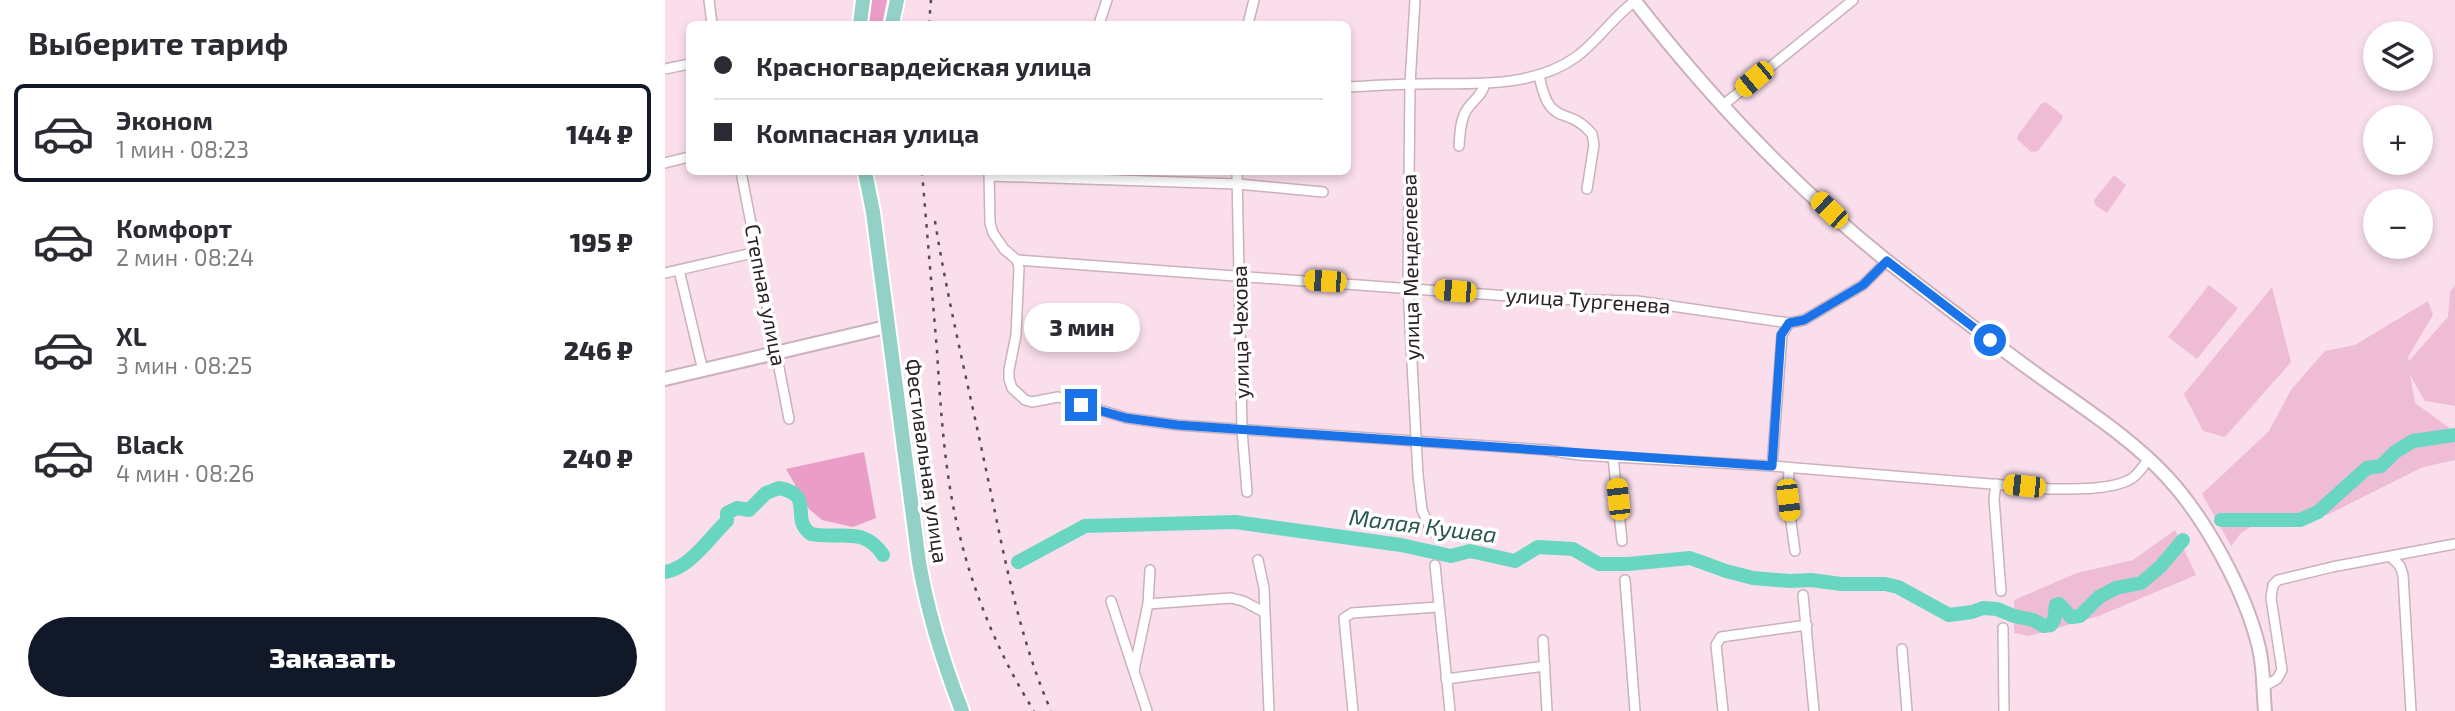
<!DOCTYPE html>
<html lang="ru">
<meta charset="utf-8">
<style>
:root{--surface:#fff;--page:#f2f2f3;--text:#2b2b33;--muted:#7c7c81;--line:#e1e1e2;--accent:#111827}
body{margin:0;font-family:"Exo 2",sans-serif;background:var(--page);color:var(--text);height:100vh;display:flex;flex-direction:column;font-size:26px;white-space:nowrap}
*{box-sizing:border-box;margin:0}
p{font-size:23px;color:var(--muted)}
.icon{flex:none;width:38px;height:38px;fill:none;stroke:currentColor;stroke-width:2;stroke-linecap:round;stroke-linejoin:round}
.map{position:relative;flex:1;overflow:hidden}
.side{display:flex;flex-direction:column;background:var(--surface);width:665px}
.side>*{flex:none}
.top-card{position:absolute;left:21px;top:21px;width:665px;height:154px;border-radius:10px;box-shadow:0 4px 10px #0003;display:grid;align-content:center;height:154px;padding:0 28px;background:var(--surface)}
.buttons{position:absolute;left:1698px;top:21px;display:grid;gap:14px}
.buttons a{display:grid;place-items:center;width:70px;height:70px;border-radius:50%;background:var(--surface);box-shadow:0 4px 10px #0003;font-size:35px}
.end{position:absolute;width:32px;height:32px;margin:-16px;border:9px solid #1a73e8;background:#fff;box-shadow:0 0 0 4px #fff}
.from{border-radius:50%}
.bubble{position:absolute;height:49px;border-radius:24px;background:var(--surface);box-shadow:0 4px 10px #0003;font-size:23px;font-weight:800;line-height:49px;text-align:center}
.car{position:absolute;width:21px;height:42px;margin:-21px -10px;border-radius:9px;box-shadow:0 0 5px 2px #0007;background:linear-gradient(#f5c518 24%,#345 0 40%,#f5c518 0 76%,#345 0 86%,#f5c518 0)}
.top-card b{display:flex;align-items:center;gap:24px;height:66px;font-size:26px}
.top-card b+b{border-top:2px solid var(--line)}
.top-card i{width:18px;height:18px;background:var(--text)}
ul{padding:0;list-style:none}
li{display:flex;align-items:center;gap:21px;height:98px;margin:0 14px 10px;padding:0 14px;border:4px solid transparent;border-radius:10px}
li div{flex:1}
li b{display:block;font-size:26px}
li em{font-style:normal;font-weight:800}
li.current{border-color:var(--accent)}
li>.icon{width:63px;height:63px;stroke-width:1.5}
h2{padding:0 28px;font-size:32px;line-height:84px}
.button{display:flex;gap:14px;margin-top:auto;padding:14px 28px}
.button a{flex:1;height:80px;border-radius:42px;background:var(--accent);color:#fff;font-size:28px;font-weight:800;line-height:80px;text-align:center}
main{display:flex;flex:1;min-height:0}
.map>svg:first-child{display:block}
</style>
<main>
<section class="side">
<h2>Выберите тариф</h2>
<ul>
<li class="current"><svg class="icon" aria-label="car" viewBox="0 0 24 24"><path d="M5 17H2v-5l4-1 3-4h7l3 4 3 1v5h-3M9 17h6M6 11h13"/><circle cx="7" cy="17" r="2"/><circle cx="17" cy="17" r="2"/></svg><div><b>Эконом</b><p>1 мин · 08:23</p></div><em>144 ₽</em></li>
<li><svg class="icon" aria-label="car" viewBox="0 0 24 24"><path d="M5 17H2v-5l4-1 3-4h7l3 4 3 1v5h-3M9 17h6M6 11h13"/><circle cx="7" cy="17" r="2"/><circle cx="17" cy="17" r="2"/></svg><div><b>Комфорт</b><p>2 мин · 08:24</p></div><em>195 ₽</em></li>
<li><svg class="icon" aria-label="car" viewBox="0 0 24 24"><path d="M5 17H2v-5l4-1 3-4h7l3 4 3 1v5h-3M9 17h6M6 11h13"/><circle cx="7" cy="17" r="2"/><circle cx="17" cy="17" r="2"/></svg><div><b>XL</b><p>3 мин · 08:25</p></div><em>246 ₽</em></li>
<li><svg class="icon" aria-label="car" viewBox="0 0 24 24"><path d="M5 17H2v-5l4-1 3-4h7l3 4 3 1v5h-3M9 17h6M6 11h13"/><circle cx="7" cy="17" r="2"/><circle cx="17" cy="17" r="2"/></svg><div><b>Black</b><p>4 мин · 08:26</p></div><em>240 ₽</em></li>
</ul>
<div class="button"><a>Заказать</a></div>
</section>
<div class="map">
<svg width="1790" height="711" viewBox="0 0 1790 711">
<rect width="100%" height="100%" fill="#fadeec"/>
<g fill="#eebcd5">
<polygon points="1381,102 1398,116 1396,121 1373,151 1366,152 1352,139 1353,135 1376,104"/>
<polygon points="1449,175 1461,185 1442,213 1430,205 1429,200"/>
<polygon points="1544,285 1573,308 1532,359 1503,337"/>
<polygon points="1790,285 1790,406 1760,401 1745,375 1750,403 1790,432 1790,460 1758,467 1662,515 1610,513 1576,533 1566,546 1537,494 1604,431 1626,390 1660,351 1690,345 1763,301 1768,315 1743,357 1744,361 1783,317 1785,292"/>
<polygon points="1607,287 1626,362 1560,437 1538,431 1519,394"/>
<polygon points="1510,530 1531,575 1434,616 1364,636 1349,633 1349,600 1412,573 1468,560"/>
</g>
<g fill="#ea9dc6">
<polygon points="207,0 222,0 217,24 203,24"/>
<polygon points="199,452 211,518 188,527 157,520 144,509 121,469"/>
</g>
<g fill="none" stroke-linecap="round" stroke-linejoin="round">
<g stroke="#69d6c2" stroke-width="14">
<polyline points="1556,520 1635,520 1653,512 1702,468 1716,466 1730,452 1748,441 1790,435"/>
<polyline points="353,562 420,526 570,522 736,545 786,556 805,551 850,561 873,547 908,549 934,564 963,564 1025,558 1061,571 1088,578 1125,581 1146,580 1176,584 1220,584 1233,587 1284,615 1307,612 1318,608 1332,609 1349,616 1368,620 1379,626 1386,625 1389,620 1391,605 1394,604 1406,617 1415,616 1434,597 1451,588 1476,583 1495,567 1518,540"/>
<path d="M0,572C25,568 44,538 62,521V513L72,508L84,510L101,493L114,488C151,495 124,519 146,534C174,540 198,525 218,555"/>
</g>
<g stroke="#cbb0be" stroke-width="12">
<g id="street">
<polyline points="44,0 47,24"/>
<polyline points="750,0 745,84 743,287 753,475 757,510 767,532"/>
<polyline points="434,24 442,0"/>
<polyline points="583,24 589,0"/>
<polyline points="0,69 24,64"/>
<path d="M874,75C885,131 901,103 927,134L929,145L922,189"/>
<path d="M682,87C706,86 729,84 753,84C804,83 867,89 911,57C933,41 948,17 970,1"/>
<polyline points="1057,106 1188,0"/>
<path d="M794,146C795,134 795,121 801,111C807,101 818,95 820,83"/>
<polyline points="0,163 24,157"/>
<polyline points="76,172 124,419"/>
<path d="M324,172L325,223L328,233L339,249L352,260L354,268L351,335L344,370V379L347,388L360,400L367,402L393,397L461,418L512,425L882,450L914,455L1107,466L1386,489C1408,489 1445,490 1464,480C1473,476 1477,467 1483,460"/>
<polyline points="572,172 577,430 582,492"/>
<polyline points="325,176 573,184 658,192"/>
<polyline points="352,260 884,299 972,301 1124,323 1139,320 1198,285 1222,261"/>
<polyline points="14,270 38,371"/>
<polyline points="0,273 92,252"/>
<polyline points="948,457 957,541"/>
<polyline points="1107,466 1117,335 1124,323"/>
<polyline points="1124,468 1123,500 1130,551"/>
<polyline points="1331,484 1329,499 1336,591"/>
<polyline points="1726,557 1735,566 1738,575 1746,711"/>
<polyline points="593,560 599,588 604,711"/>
<polyline points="770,565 785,711"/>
<polyline points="960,580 970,711"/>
<polyline points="1138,595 1149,711"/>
<polyline points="446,601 482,711"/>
<polyline points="483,604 485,570"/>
<polyline points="1338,628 1339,711"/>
<polyline points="878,640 882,711"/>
<polyline points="1237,649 1242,711"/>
<polyline points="469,670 483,604 566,598 578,601 599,612"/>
<polyline points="781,679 880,666"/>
<polyline points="1598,687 1612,679 1617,670 1606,598 1608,585 1613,580 1667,567 1790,544"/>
<polyline points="688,711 679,618 687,613 773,607"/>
<polyline points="1058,711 1051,645 1056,637 1142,625"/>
</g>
</g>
<g stroke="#cbb0be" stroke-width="16">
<g id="secondary">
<path d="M969,0C1043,95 1127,185 1222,261C1272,300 1323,339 1374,376C1417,407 1466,438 1502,477C1541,519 1581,593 1594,648C1599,669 1598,690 1600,711"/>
<polyline points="0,379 221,327"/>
</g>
</g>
<g stroke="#fff" stroke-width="18">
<g id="primary">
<polyline points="195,24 198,0"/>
<polyline points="227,24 232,0"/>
<path d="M200,172L208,212L254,562C263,614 278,662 297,711"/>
</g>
</g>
<use href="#street" stroke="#fff" stroke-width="9"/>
<use href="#secondary" stroke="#fff" stroke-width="12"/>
<use href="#primary" stroke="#93d1c7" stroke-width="14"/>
<g stroke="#584a51" stroke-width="2.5" stroke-dasharray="3.5 7" stroke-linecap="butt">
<polyline points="264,24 266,0"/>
<path d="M257,172C262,231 267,291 272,351C275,399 278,447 286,494C299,570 328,646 369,711"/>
<path d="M270,221C283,303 303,384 320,465C338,548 352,633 386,711"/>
</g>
</g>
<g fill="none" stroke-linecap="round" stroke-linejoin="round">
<polyline stroke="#1a73e8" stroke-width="9" points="416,405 461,418 512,425 1107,466 1116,335 1124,323 1139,320 1198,285 1222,261 1325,340"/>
</g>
<g text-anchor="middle" stroke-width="7" stroke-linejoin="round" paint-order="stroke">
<g font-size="21" fill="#2a2025" stroke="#fff">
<text transform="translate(746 267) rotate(-91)" y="7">улица Менделеева</text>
<text transform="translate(100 295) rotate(79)" y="7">Степная улица</text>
<text transform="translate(923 301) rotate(4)" y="7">улица Тургенева</text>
<text transform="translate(576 332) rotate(-91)" y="7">улица Чехова</text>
<text transform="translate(261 461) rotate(82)" y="7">Фестивальная улица</text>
</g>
<g font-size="23" font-style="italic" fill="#27564d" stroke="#fff">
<text transform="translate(758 526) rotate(7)" y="8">Малая Кушва</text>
</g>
</g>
</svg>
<div class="buttons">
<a><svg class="icon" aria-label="layers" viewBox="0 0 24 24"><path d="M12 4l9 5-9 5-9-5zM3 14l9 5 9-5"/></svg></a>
<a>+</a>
<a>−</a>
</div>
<i class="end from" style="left:1325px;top:340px"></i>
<i class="end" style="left:416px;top:405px"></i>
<div class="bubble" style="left:359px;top:303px;width:116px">3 мин</div>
<i class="car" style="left:1089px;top:79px;rotate:230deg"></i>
<i class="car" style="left:1164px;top:210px;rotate:314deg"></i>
<i class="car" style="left:660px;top:281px;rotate:274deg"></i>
<i class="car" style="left:790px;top:291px;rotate:275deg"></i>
<i class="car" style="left:1359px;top:486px;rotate:276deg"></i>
<i class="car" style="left:953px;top:499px;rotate:354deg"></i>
<i class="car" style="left:1123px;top:500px;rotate:173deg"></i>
<div class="top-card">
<b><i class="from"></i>Красногвардейская улица</b>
<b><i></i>Компасная улица</b>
</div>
</div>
</main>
